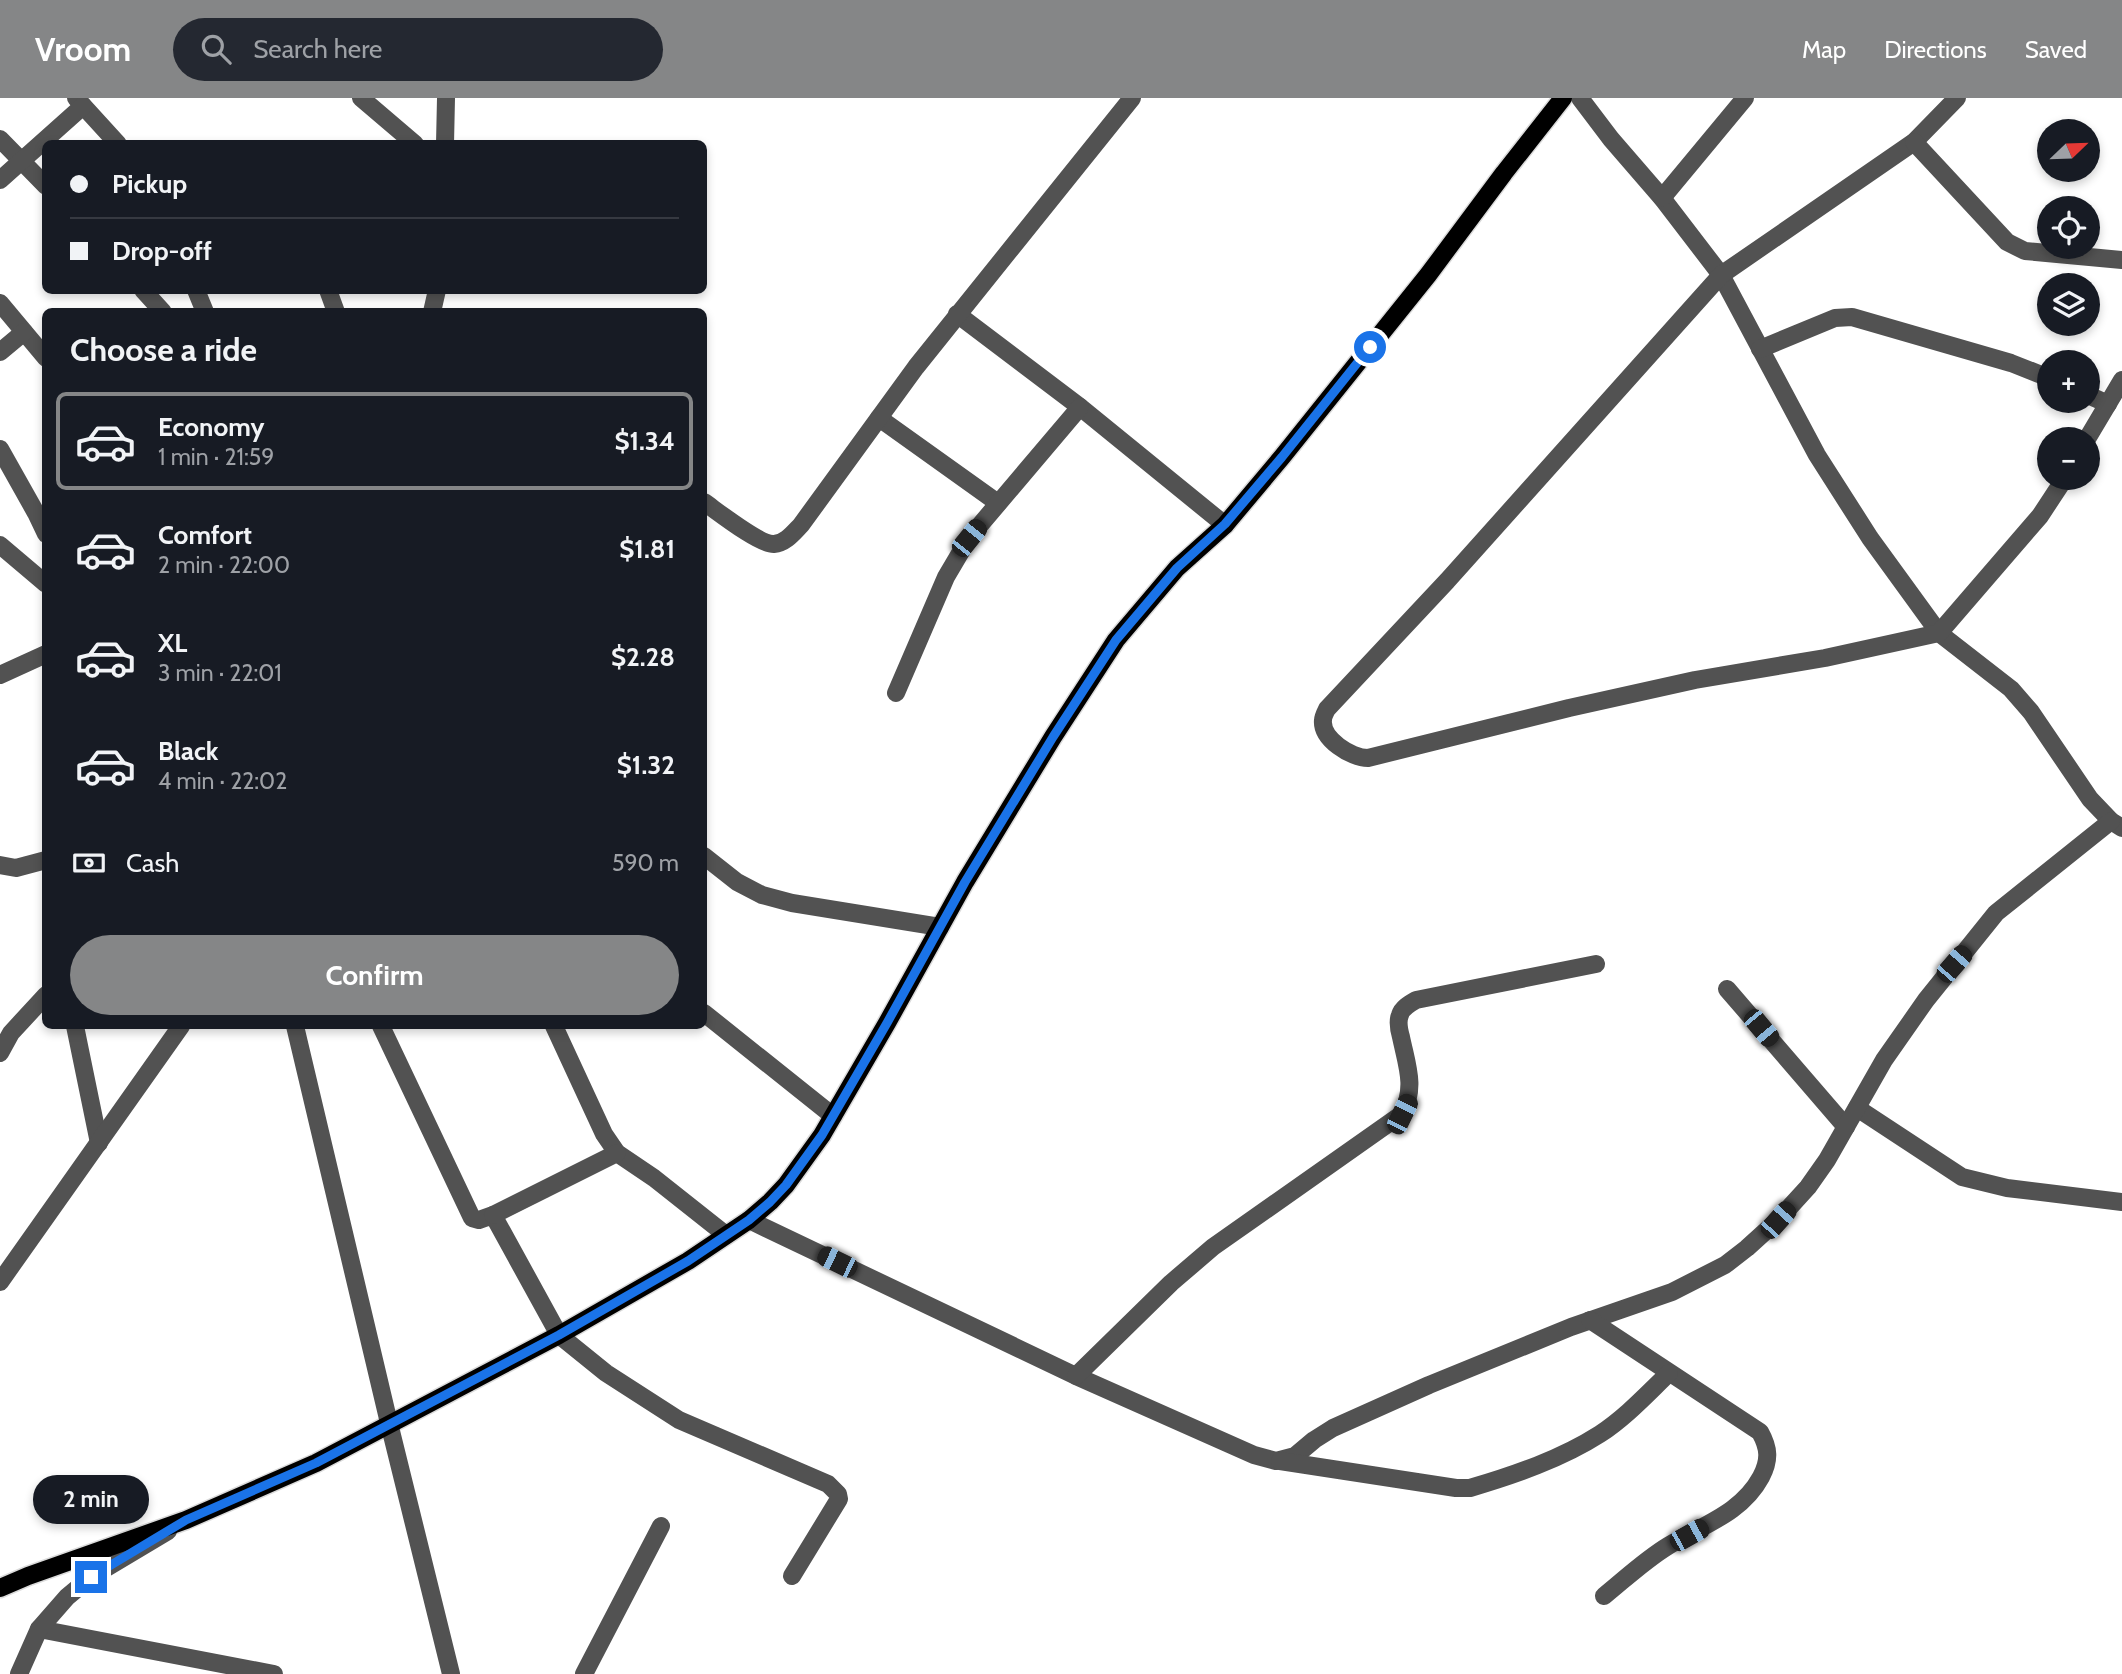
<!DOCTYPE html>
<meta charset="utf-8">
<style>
:root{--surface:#171b24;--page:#242831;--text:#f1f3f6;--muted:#9ea1a6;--line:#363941;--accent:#858687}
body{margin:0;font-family:Cabin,sans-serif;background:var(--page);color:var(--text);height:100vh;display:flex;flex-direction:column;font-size:26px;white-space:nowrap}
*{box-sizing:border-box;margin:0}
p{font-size:23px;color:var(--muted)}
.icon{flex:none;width:38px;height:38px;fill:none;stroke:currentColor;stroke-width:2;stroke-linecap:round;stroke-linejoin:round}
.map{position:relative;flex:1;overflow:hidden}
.details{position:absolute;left:42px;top:210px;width:665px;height:721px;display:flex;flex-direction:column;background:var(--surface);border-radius:10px;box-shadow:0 4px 10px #0003}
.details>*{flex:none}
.banner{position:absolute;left:42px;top:42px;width:665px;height:154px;border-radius:10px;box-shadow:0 4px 10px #0003;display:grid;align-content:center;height:154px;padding:0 28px;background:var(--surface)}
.needle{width:46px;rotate:67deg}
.tools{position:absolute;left:2037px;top:21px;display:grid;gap:14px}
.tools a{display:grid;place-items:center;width:63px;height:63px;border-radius:50%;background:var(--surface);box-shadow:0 4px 10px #0003;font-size:35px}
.end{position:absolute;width:32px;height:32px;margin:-16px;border:9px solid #1a73e8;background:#fff;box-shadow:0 0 0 4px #fff}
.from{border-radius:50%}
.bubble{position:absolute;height:49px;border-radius:24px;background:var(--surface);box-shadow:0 4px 10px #0003;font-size:23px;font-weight:700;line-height:49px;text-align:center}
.car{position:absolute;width:21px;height:42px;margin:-21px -10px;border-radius:9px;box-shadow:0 0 5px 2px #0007;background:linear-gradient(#222 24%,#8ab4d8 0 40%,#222 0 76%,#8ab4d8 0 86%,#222 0)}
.banner b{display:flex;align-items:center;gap:24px;height:66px;font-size:26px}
.banner b+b{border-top:2px solid var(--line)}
.banner i{width:18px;height:18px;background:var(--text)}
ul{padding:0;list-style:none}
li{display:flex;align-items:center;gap:21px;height:98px;margin:0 14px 10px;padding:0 14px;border:4px solid transparent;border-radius:10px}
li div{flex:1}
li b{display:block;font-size:26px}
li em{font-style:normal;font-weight:700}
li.active{border-color:var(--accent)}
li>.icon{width:63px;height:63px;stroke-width:1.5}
h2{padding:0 28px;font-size:32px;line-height:84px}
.pay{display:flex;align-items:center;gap:18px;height:77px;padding:0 28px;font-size:26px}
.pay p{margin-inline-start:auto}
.primary-button{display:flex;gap:14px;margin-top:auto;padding:14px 28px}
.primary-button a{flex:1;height:80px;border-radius:42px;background:var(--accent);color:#fff;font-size:28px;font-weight:700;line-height:80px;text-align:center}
header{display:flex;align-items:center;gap:42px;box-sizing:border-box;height:98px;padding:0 35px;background:var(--accent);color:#fff}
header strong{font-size:33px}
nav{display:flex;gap:38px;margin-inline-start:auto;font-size:24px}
.search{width:490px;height:63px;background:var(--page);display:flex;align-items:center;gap:18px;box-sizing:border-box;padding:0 24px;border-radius:38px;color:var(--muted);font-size:26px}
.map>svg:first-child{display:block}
</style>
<header>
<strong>Vroom</strong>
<div class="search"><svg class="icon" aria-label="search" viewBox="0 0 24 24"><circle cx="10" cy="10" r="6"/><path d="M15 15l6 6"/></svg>Search here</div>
<nav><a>Map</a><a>Directions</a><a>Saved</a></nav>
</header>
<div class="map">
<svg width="2122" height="1576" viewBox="0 0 2122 1576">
<rect width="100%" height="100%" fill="#fff"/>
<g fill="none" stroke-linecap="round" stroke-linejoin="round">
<g stroke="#dbdbdb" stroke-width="21">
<polyline id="major" points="0,1490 28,1478 186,1422 316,1365 559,1237 688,1163 749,1122 770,1104 786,1087 822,1037 887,925 965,784 1053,639 1116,542 1177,470 1225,427 1282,359 1428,177 1504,75 1563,0"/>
</g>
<g stroke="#525252" stroke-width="18">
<polyline points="76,0 118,46"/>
<polyline points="361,0 415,46"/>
<polyline points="1580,0 1611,41 1662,100 1721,177 1817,357 1870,440 1939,535 2011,591 2031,614 2090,701 2111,723 2122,730"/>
<path d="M1957,0L1914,44L1721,177L1447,483L1327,611C1326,613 1323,620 1323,622C1321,641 1351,660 1368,660L1569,610L1695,582L1825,560L1939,535L2040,418L2065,380"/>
<polyline points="0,41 46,88"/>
<polyline points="1914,44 2007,144 2025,153 2122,162"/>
<polyline points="445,46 446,0"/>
<polyline points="0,82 83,8"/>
<polyline points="1662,100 1745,0"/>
<polyline points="143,192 163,214"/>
<polyline points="196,192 205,214"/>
<polyline points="328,192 336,214"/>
<polyline points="0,205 46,260"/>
<polyline points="432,214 437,192"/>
<polyline points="957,216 1080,309 1225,427"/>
<polyline points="1760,251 1835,220 1852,219 2011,265 2049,280"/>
<polyline points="0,254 24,234"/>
<polyline points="2088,297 2108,306"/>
<polyline points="879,320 998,405"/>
<polyline points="2087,341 2122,282"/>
<polyline points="0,351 36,415 46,436"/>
<path d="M704,404C717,413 760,447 774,446C786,445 794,434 801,427L916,269L1132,0"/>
<polyline points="0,447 46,486"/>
<polyline points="0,577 46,556"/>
<polyline points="896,595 946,479 969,440 1080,309"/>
<polyline points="704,758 737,784 762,797 792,805 940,829"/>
<polyline points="0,767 16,770 46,762"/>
<polyline points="1727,891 1846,1029"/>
<polyline points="704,915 833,1018"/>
<polyline points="75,928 99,1045"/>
<polyline points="295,928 389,1325 451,1576"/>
<polyline points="381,928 472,1120 479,1122 493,1117 559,1237 606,1275 679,1322 828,1386 838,1396 839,1401 792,1478"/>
<polyline points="554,928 604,1036 617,1055 654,1080 726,1137"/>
<polyline points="0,955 11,935 46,897"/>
<polyline points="1857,1010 1962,1079 2007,1090 2122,1104"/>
<polyline points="493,1117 617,1055"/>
<polyline points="749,1122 1076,1278 1254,1357 1276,1363 1295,1358 1314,1342 1333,1330 1429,1287 1571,1229 1672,1194 1725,1167 1747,1150 1778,1122 1808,1089 1827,1062 1884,962 1926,902 1996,815 2111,723"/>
<polyline points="0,1184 181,928"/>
<path d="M1590,1222L1760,1334C1769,1350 1770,1362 1761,1379C1741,1416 1702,1427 1668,1448C1645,1462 1625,1481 1604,1498"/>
<path d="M1076,1278L1171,1185L1213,1149L1402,1016C1416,989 1407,968 1401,939C1399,932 1397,924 1400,917C1402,910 1409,906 1416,902L1596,866"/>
<path d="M1280,1363L1456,1390H1470C1514,1377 1561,1361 1600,1336C1626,1319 1647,1296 1669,1275"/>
<polyline points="39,1531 274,1576"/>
<polyline points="19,1576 39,1531 67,1499 91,1479 168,1433"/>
<polyline points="584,1576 661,1428"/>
</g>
<use href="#major" stroke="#000" stroke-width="18"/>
</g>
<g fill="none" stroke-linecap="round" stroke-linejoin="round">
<polyline stroke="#1a73e8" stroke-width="9" points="91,1479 186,1422 316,1365 559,1237 688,1163 749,1122 770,1104 786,1087 822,1037 887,925 965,784 1053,639 1116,542 1177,470 1225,426 1282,359 1370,249"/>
</g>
</svg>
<div class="tools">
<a><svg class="needle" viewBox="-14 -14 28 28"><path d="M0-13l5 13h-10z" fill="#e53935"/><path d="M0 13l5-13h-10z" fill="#9ea1a6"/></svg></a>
<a><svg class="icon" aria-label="locate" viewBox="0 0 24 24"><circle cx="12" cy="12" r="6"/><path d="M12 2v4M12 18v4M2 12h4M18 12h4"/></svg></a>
<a><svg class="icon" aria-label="layers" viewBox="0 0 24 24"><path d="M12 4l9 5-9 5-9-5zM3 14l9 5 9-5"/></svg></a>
<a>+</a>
<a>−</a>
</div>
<i class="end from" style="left:1370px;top:249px"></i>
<i class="end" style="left:91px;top:1479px"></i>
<div class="bubble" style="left:33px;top:1377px;width:116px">2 min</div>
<i class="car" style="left:969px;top:440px;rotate:39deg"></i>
<i class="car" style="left:1954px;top:866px;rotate:41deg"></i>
<i class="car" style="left:1761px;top:930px;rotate:140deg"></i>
<i class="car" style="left:1402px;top:1016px;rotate:26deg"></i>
<i class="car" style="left:1778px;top:1122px;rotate:42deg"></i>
<i class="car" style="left:837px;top:1164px;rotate:296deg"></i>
<i class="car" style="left:1689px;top:1437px;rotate:61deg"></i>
<div class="banner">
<b><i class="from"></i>Pickup</b>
<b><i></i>Drop-off</b>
</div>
<section class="details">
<h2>Choose a ride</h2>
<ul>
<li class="active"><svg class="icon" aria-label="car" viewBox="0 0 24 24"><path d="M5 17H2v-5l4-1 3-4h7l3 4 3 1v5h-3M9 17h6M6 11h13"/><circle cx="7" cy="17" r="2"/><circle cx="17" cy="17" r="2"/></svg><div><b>Economy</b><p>1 min · 21:59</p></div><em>$1.34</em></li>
<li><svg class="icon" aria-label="car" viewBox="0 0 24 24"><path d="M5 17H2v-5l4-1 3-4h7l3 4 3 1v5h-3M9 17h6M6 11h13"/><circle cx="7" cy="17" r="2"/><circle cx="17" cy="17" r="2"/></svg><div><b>Comfort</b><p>2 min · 22:00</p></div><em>$1.81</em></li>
<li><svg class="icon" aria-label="car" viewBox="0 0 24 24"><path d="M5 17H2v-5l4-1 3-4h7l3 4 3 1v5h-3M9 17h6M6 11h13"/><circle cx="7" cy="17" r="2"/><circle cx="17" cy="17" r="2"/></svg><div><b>XL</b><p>3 min · 22:01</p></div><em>$2.28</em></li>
<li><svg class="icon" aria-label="car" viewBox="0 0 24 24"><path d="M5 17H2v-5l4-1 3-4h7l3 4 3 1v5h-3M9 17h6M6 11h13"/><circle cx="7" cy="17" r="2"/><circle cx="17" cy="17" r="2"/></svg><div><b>Black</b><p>4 min · 22:02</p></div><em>$1.32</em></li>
</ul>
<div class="pay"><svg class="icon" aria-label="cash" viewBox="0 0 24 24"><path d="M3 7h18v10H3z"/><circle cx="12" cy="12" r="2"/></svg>Cash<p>590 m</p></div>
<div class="primary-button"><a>Confirm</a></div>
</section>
</div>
